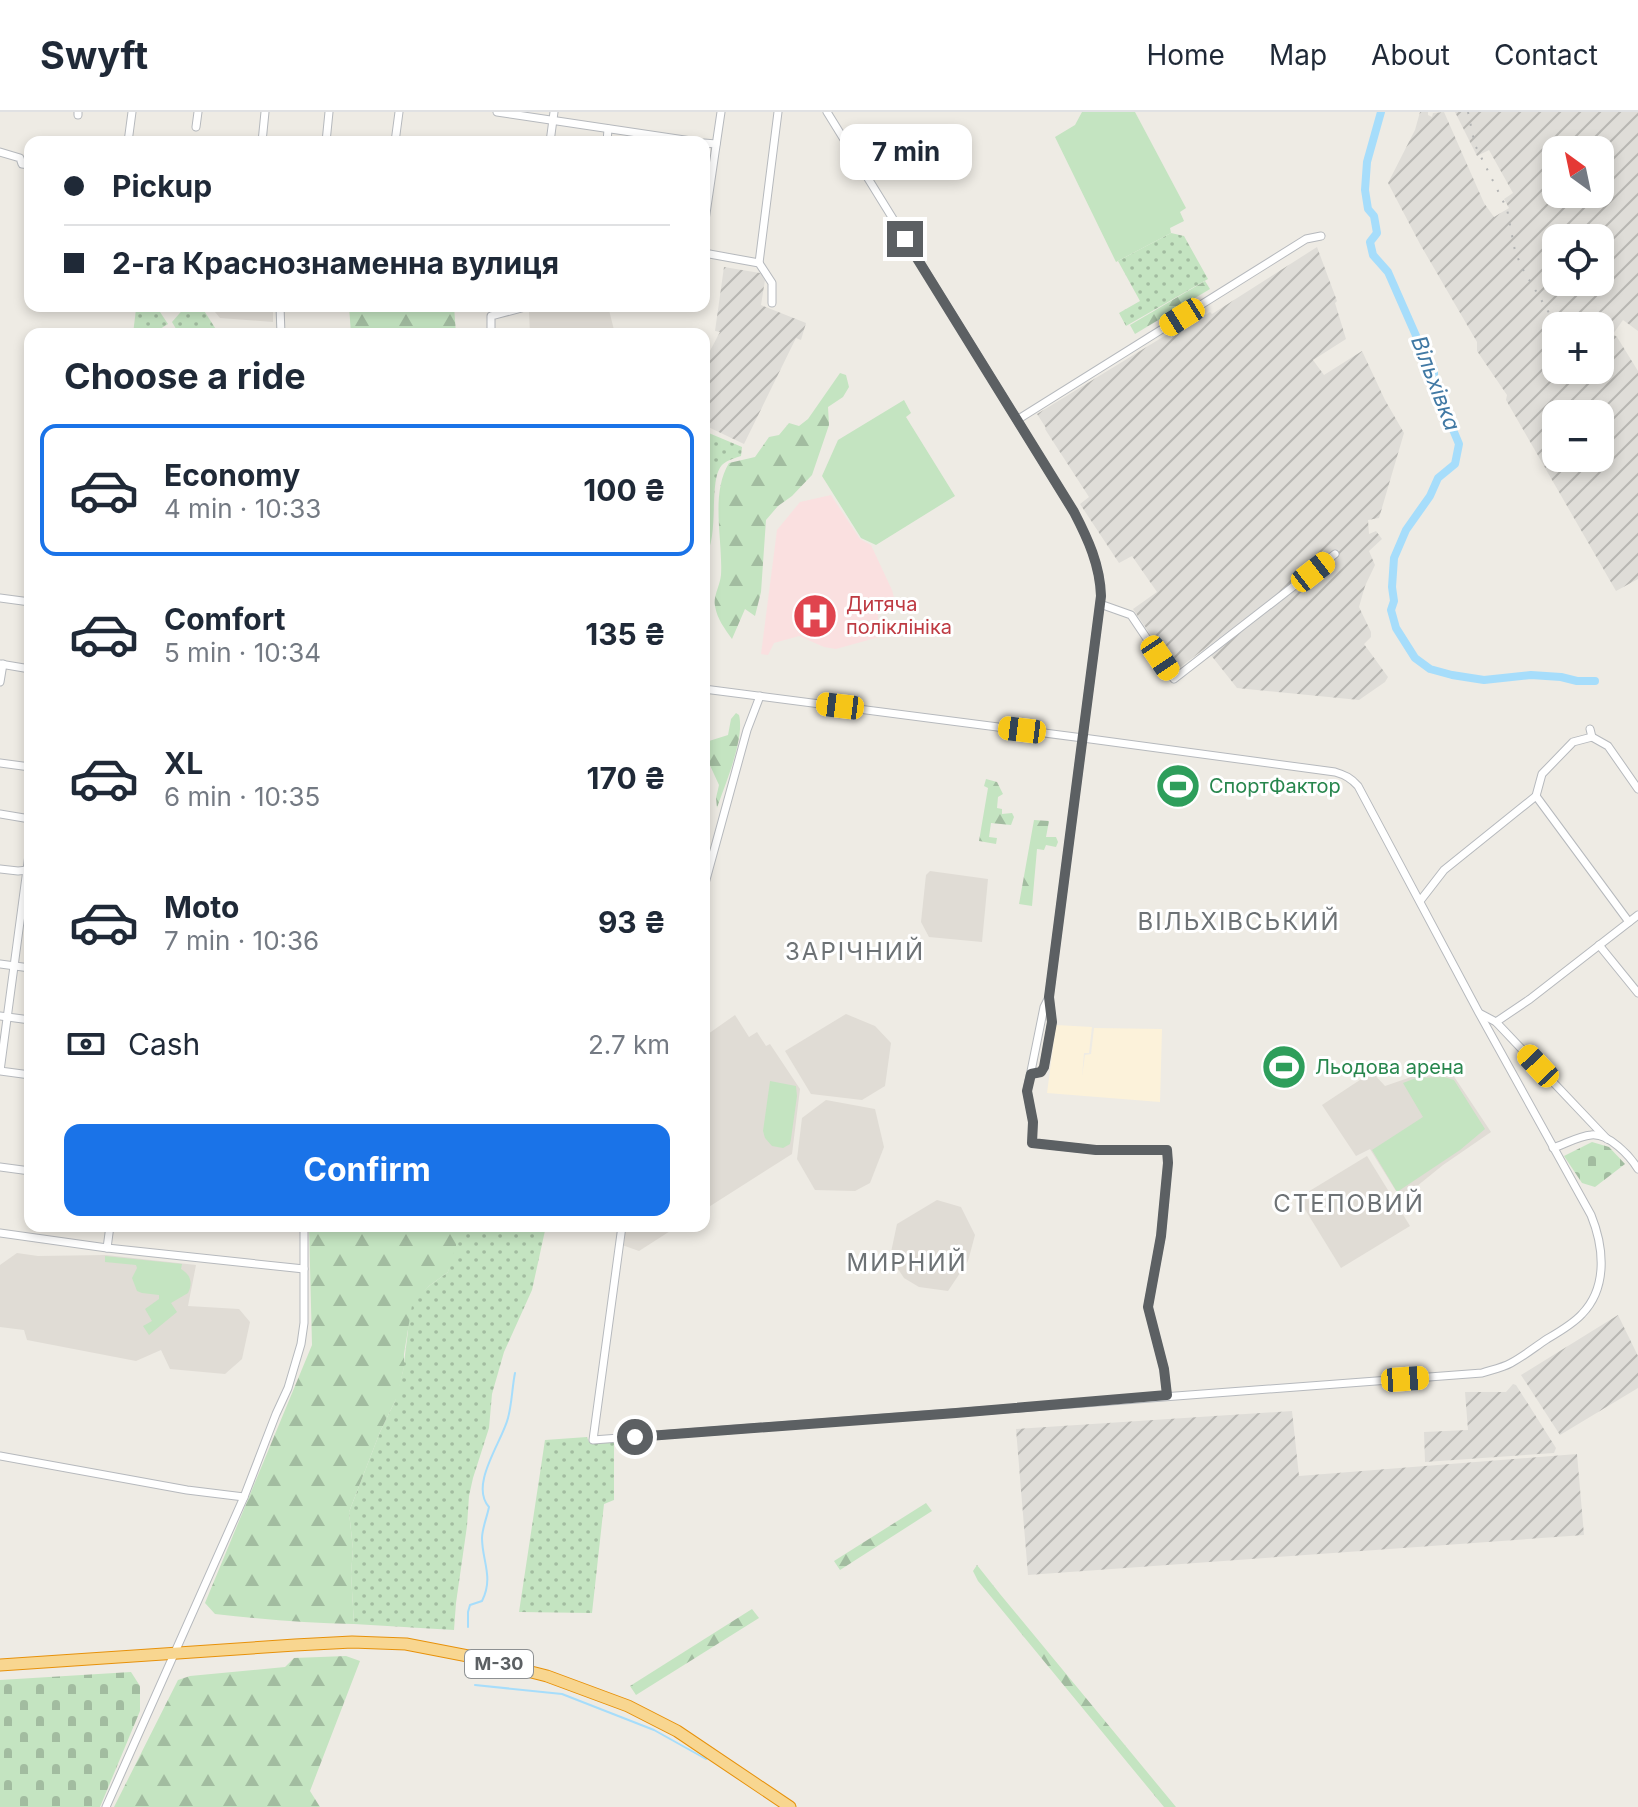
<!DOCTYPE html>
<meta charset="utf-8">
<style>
:root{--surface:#fff;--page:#f6f6f7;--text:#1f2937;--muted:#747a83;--line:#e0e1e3;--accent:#1a73e8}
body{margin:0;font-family:Inter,sans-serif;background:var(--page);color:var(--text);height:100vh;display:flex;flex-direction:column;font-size:30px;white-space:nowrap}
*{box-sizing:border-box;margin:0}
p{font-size:26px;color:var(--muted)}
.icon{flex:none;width:44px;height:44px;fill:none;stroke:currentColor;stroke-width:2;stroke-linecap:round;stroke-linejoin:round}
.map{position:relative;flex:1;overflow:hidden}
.drawer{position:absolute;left:24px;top:216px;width:686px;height:904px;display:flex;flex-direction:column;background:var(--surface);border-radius:16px;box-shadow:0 4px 12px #0003}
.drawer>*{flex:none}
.top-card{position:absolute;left:24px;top:24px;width:686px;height:176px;border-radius:16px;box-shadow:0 4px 12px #0003;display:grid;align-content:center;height:176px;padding:0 40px;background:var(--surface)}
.needle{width:52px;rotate:327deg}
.tools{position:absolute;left:1542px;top:24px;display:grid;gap:16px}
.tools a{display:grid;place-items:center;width:72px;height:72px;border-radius:16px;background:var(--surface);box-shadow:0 4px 12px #0003;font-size:40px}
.end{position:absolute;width:36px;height:36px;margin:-18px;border:10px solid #5c6063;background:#fff;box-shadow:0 0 0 4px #fff}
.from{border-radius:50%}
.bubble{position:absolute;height:56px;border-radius:16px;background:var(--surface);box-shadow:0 4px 12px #0003;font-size:26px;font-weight:700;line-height:56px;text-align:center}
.car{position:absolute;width:24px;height:48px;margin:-24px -12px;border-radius:10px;box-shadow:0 0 6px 2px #0007;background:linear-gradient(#f5c518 24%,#345 0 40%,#f5c518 0 76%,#345 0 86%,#f5c518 0)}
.top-card b{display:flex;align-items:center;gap:28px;height:76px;font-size:30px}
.top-card b+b{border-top:2px solid var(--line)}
.top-card i{width:20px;height:20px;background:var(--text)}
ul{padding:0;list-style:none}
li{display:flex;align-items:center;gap:24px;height:132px;margin:0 16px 12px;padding:0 24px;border:4px solid transparent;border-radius:16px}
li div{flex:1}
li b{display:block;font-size:30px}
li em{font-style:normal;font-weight:700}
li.current{border-color:var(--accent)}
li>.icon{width:72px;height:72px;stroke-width:1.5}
h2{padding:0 40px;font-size:36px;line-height:96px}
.pay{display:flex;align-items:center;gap:20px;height:88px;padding:0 40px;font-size:30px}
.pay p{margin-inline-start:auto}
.primary-button{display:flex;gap:16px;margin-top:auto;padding:16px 40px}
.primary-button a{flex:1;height:92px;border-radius:16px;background:var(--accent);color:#fff;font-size:32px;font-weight:700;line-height:92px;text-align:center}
header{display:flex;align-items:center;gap:48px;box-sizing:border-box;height:112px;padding:0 40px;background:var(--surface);border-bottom:2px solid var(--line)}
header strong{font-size:38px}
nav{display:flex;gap:44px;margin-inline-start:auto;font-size:28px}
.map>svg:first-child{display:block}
</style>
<header>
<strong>Swyft</strong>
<nav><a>Home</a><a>Map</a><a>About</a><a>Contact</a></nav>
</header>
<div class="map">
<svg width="1638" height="1695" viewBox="0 0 1638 1695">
<defs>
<pattern id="industrial-furrows" width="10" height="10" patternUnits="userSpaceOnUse" patternTransform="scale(2)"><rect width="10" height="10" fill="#dfddd8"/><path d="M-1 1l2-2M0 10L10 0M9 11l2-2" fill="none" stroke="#b8b7b3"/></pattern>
<pattern id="grass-dots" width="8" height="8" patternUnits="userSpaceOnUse" patternTransform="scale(2)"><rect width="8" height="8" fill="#c4e4c1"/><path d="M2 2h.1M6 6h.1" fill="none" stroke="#a2bca0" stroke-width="1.8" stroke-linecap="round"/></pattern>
<pattern id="forest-firs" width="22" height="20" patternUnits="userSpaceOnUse" patternTransform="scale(2)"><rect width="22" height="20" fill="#c4e4c1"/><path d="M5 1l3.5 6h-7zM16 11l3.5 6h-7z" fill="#a2bca0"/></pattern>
<pattern id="cemetery-stones" width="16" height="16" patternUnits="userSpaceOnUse" patternTransform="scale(2)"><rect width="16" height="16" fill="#c4e4c1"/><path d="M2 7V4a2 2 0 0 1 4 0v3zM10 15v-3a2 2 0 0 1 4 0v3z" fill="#a2bca0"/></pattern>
</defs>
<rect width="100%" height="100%" fill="#eeebe4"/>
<polygon fill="#fcf2da" points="1056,913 1092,915 1089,941 1084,941 1082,965 1085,943 1091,942 1094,916 1162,917 1160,990 1047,981"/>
<g fill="url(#industrial-furrows)" fill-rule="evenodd">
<path d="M1420,0H1428V3L1432,5L1433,1L1444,0L1484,91L1494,105L1509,96L1504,87L1513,81L1489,38L1477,44L1455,0H1638V219L1623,208L1613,222L1617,225L1638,259V467L1616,479L1506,288L1507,283L1477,239V230L1420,132L1388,71L1415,18ZM1600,38V82H1560L1557,86L1556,38ZM1600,126V170H1556V126ZM1556,214H1600V258H1556ZM1556,302H1600V346H1556Z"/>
<polygon points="1317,135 1337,189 1335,191 1346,227 1313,248 1324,263 1362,239 1385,288 1404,321 1379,406 1368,408 1369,422 1376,419 1382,427 1369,439 1375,453 1365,474 1359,495 1371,520 1371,525 1364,532 1388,565 1385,570 1359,588 1237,576 1210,542 1335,449 1330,443 1175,559 1133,497 1157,480 1132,444 1119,451 1080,392 1089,385 1045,317 1046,316 1037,302 1189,209 1192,212 1210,200 1212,202"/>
<polygon points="724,155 760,161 765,168 761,193 806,211 801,228 796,226 744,332 704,313 704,250 720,220 715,219"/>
<polygon points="1618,1203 1638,1244 1638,1276 1560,1323 1521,1263"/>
<polygon points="1513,1272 1516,1273 1556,1336 1554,1341 1425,1350 1424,1320 1468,1318 1465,1280 1506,1280"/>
<polygon points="1292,1299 1299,1364 1577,1342 1584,1423 1028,1463 1016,1317"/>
</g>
<g fill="#e0dcd5">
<polygon points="210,194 273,194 273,210 220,206"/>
<polygon points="542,194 608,194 615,222 530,222 529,199 532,196"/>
<polygon points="930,759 988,767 982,830 929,825 921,810 926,763"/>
<polygon points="846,902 875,914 891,931 885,974 862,988 811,982 785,939"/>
<polygon points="735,903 749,925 757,920 766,934 770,932 800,977 792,1042 704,1098 704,917 708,922"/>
<polygon points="1372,960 1385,974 1414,964 1453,963 1491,1020 1443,1053 1401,1087 1370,1037 1356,1044 1322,993"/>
<polygon points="826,988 875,997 884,1035 870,1071 855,1079 815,1078 797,1047 802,1006"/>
<polygon points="1367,1044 1410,1114 1341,1156 1298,1086"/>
<polygon points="937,1088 961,1095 975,1123 968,1149 948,1179 919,1175 904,1166 890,1145 897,1112"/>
<polygon points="625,1114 678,1114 639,1139 622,1133"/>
<polygon points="17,1141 38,1144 106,1143 196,1153 188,1194 239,1197 250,1210 242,1247 225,1262 170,1257 161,1238 136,1249 27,1228 24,1218 0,1215 0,1153"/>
</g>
<polygon fill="#fae0e0" points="831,383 860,427 871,433 892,478 897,496 878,502 879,525 836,537 824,535 799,524 774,531 768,543 761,542 777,418 800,390"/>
<g fill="url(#grass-dots)">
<polygon points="1171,121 1184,124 1208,167 1126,214 1119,201 1140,189 1118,149"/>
<polygon points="144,194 156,194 168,212 152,222 133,222 136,197"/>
<polygon points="186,194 201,194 219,222 179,222 172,210"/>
<path d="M704,319L742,335L741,344C735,346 728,348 723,352C707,366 721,425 704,447Z"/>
<polygon points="456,1114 546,1114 532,1178 504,1240 492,1282 489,1316 473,1366 469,1384 467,1414 456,1491 454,1518 354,1512 351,1462 353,1437 349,1400 380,1320 395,1289 403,1259 408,1219 409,1194 429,1174 448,1160"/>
<polygon points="587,1325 589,1330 614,1331 614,1388 604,1392 592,1501 519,1500 545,1328"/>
</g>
<g fill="url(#forest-firs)">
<polygon points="1205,169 1210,177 1135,222 1130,213"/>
<polygon points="349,194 454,194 456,222 351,222"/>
<path d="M840,261L846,263L849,275L843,285L828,295L829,313L812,363L792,384L778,394L766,408L761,480L755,504L745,497L732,527C725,517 717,507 715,494C713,484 720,474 721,463C723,428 710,382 729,351L755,345L769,325L779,323L789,311L799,314L808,307Z"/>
<path d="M736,601L739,603C745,627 725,672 717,696L716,686L719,673L708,649L709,629L728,623L731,607Z"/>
<polygon points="986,667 997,670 1003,682 998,685 997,696 1002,697 1002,702 1012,701 1014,705 1011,713 991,711 989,725 997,726 996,732 979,729 988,676 984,674"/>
<polygon points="1034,708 1049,709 1046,725 1056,725 1058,730 1056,735 1046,733 1044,738 1037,737 1032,794 1019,792"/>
<path d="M309,1114H456V1134L448,1160L429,1174L412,1193L404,1242V1255L397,1285L380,1320L349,1400L353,1437L351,1462L354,1512C307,1511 261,1507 215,1502L205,1491L312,1233Z"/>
<polygon points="926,1391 932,1399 840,1458 834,1449"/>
<polygon points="977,1453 1000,1482 1176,1695 1164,1695 978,1469 973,1459"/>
<polygon points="752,1497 759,1506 636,1583 630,1574"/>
<polygon points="346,1544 360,1549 310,1679 320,1695 114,1695 178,1568 190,1564 285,1555 294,1546"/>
</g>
<g fill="url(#cemetery-stones)">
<polygon points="1592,1030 1609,1035 1625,1052 1595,1075 1582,1071 1564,1044"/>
<polygon points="131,1560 140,1574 140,1599 100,1695 0,1695 0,1568"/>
</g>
<g fill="#c4e4c1">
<polygon points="1082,0 1135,0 1186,96 1180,100 1184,109 1170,116 1171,121 1116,150 1055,25 1075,13"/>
<polygon points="904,288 911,301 906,305 955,384 876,433 861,426 822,364 838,328"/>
<polygon points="1444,965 1454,968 1485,1017 1460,1038 1397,1080 1372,1038 1423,1005 1403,971 1416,966"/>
<polygon points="770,969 796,974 797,984 791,1027 790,1032 783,1036 772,1034 765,1026 763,1019"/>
<path d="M105,1144L182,1152L181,1157C191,1163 193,1171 188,1181L171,1191L177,1200L149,1223L143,1214L152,1209L145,1197L159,1187V1183L142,1181L137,1179L132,1166L137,1156L136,1153L105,1150Z"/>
</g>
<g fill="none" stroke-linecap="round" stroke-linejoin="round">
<g stroke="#a6ddfb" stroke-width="2">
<path d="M468,1515V1500L470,1493L482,1489C494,1465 482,1449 482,1426C482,1417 487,1405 489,1395C469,1373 502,1330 508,1306C512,1291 512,1276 515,1261"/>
<polyline points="475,1573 562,1582 654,1618 706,1647"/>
</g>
<polyline stroke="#a6ddfb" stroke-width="8" points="1381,0 1367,50 1365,78 1368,97 1374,104 1377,121 1370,130 1373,143 1388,160 1421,235 1434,257 1434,272 1459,332 1455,352 1438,366 1430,384 1406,418 1394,446 1392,475 1394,489 1391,498 1396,516 1415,546 1430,557 1452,563 1484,568 1531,563 1561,565 1577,569 1595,569"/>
<g stroke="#b6b9bd" stroke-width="9">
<g id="minor">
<polyline points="497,0 698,30"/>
<path d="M827,0L1074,400C1088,427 1100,453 1101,484L1049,885L1052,910L1044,955L1041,960L1031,962"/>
<polyline points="78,3 78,0"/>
<polyline points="196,15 198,0"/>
<polyline points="128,30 132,0"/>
<polyline points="262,30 265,0"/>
<polyline points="326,30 329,0"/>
<polyline points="395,30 399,0"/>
<polyline points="550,30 554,0"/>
<polyline points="607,30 608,17"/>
<polyline points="704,31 716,32"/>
<polyline points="0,40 20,46 22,52 30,53"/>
<polyline points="704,115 721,0"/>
<polyline points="704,141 759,151 772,171 772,191"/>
<polyline points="759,151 778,0"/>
<polyline points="280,194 281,222"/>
<polyline points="491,222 491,204 529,194"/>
<polyline points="1017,308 1306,127 1321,124"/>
<polyline points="0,486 30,490"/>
<polyline points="1100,492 1131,503 1174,567 1335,442"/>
<polyline points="0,552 30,557"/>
<polyline points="0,570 3,552"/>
<polyline points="1590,617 1592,625 1608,634 1638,677"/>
<polyline points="0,651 30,655"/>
<polyline points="1536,684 1629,810"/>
<polyline points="0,702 30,707"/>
<polyline points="30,735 0,959 30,963"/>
<polyline points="0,757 18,759 28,758"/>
<polyline points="704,775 747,618 760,584"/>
<polyline points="1420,789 1444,758 1536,684 1542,662 1573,630 1592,625"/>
<polyline points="1599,833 1638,881"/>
<polyline points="0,852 30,856"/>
<polyline points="1048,887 1044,895 1027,979 1033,1010 1032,1031 1096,1038 1167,1038 1168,1051 1161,1124 1148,1195 1164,1257 1167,1283"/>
<polyline points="1481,902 1496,910 1607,1027"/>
<polyline points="0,904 30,908"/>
<polyline points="1496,910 1530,887 1638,803"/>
<path d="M1553,1036C1565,1032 1579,1024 1591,1023C1609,1021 1630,1044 1638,1057"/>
<polyline points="0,1055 30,1059"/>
<path d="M622,1114L593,1328C889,1306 1185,1281 1482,1261C1491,1258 1502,1256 1511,1251C1524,1244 1535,1235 1547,1227C1559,1220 1573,1212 1582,1202C1608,1175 1604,1135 1591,1103L1479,901L1358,674C1351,666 1345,663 1335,660L1083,626L704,577"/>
<polyline points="0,1121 107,1136 304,1157"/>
<polyline points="107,1136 110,1114"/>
<polyline points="0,1344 187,1378 244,1385"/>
<polyline points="106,1695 244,1385 276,1302 288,1276 301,1232 304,1211 304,1114"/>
</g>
</g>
<g stroke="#e7910a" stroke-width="13">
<polyline id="highway" points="0,1553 295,1533 352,1530 406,1532 468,1544 547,1564 628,1594 677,1619 790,1695"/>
</g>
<use href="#minor" stroke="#fff" stroke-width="7"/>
<use href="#highway" stroke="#f8d690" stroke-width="11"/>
<polyline stroke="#b2b3b3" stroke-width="2" stroke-dasharray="2 10" stroke-linecap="butt" points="1468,0 1475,33 1507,97 1515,139 1522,156 1557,214"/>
</g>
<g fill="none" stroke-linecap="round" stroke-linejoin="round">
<path stroke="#5c6063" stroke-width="10" d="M635,1325L956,1301L1167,1283L1164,1257L1148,1195L1161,1124L1168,1051L1167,1038H1096L1032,1031L1033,1010L1027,979L1031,962L1041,960L1044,955L1052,910L1049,885L1101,484C1100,453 1088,427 1074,400L905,127"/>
</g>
<defs>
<g id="hospital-disc" transform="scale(2.3)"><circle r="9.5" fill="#e0444e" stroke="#fff"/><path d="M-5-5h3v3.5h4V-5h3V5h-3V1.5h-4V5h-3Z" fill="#fff"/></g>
<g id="stadium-disc" transform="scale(2.3)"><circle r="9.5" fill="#2e9e5b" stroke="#fff"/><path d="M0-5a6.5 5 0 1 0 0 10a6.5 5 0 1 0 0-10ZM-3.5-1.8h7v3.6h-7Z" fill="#fff"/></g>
</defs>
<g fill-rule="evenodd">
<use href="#hospital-disc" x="815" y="504"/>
<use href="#stadium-disc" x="1178" y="674"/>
<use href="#stadium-disc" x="1284" y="955"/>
</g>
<g text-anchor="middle" stroke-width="6" stroke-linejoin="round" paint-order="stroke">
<rect fill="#fff" stroke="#8d9092" stroke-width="2" x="465" y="1538" width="68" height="28" rx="6"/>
<g font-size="18" font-weight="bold" fill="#5c6063">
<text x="499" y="1558">М-30</text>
</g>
<g font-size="20" fill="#be3a42" stroke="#fff" text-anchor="start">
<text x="846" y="499">Дитяча<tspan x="846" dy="23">поліклініка</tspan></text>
</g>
<g font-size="20" fill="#27864d" stroke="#fff" text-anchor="start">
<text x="1209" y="681">СпортФактор</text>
<text x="1315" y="962">Льодова арена</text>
</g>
<g font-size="22" font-style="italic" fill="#4179a4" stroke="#fff">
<text transform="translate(1436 271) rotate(69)" y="8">Вільхівка</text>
</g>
<g font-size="24" letter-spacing="2" fill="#6d7275" stroke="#fff">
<text x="1239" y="818">ВІЛЬХІВСЬКИЙ</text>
<text x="855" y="848">ЗАРІЧНИЙ</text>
<text x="1349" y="1100">СТЕПОВИЙ</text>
<text x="907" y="1159">МИРНИЙ</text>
</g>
</g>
</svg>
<div class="tools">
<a><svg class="needle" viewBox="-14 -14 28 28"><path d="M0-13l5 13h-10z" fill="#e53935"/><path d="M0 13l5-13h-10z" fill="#747a83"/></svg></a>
<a><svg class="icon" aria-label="locate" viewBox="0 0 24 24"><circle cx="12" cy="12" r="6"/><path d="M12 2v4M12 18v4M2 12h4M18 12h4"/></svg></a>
<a>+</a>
<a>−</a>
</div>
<i class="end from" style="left:635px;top:1325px"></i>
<i class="end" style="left:905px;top:127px"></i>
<div class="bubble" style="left:840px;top:12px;width:132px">7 min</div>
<i class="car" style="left:1182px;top:205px;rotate:238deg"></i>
<i class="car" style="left:1313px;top:460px;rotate:52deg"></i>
<i class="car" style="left:1160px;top:546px;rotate:146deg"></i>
<i class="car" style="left:840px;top:594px;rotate:277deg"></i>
<i class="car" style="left:1022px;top:618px;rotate:277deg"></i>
<i class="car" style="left:1538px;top:954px;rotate:317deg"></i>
<i class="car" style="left:1405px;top:1267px;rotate:86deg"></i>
<div class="top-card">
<b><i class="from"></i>Pickup</b>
<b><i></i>2-га Краснознаменна вулиця</b>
</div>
<section class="drawer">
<h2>Choose a ride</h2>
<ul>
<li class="current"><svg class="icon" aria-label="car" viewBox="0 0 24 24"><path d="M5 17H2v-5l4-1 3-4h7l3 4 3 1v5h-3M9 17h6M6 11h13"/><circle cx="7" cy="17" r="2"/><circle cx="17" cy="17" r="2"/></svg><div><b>Economy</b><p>4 min · 10:33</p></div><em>100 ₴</em></li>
<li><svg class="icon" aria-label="car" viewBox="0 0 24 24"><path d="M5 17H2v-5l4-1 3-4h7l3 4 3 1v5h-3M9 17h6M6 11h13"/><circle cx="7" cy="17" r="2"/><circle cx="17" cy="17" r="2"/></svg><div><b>Comfort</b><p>5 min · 10:34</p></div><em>135 ₴</em></li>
<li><svg class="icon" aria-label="car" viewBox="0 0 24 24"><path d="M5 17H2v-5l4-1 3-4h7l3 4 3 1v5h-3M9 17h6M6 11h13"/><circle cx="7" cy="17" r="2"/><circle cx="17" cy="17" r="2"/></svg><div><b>XL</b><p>6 min · 10:35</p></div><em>170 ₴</em></li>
<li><svg class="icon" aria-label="car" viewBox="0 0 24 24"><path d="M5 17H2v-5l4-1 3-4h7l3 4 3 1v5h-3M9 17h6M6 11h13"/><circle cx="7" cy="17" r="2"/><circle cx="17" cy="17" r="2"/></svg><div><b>Moto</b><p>7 min · 10:36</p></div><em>93 ₴</em></li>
</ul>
<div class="pay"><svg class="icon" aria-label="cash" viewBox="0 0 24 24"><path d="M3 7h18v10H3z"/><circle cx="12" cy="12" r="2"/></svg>Cash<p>2.7 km</p></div>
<div class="primary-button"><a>Confirm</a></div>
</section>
</div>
